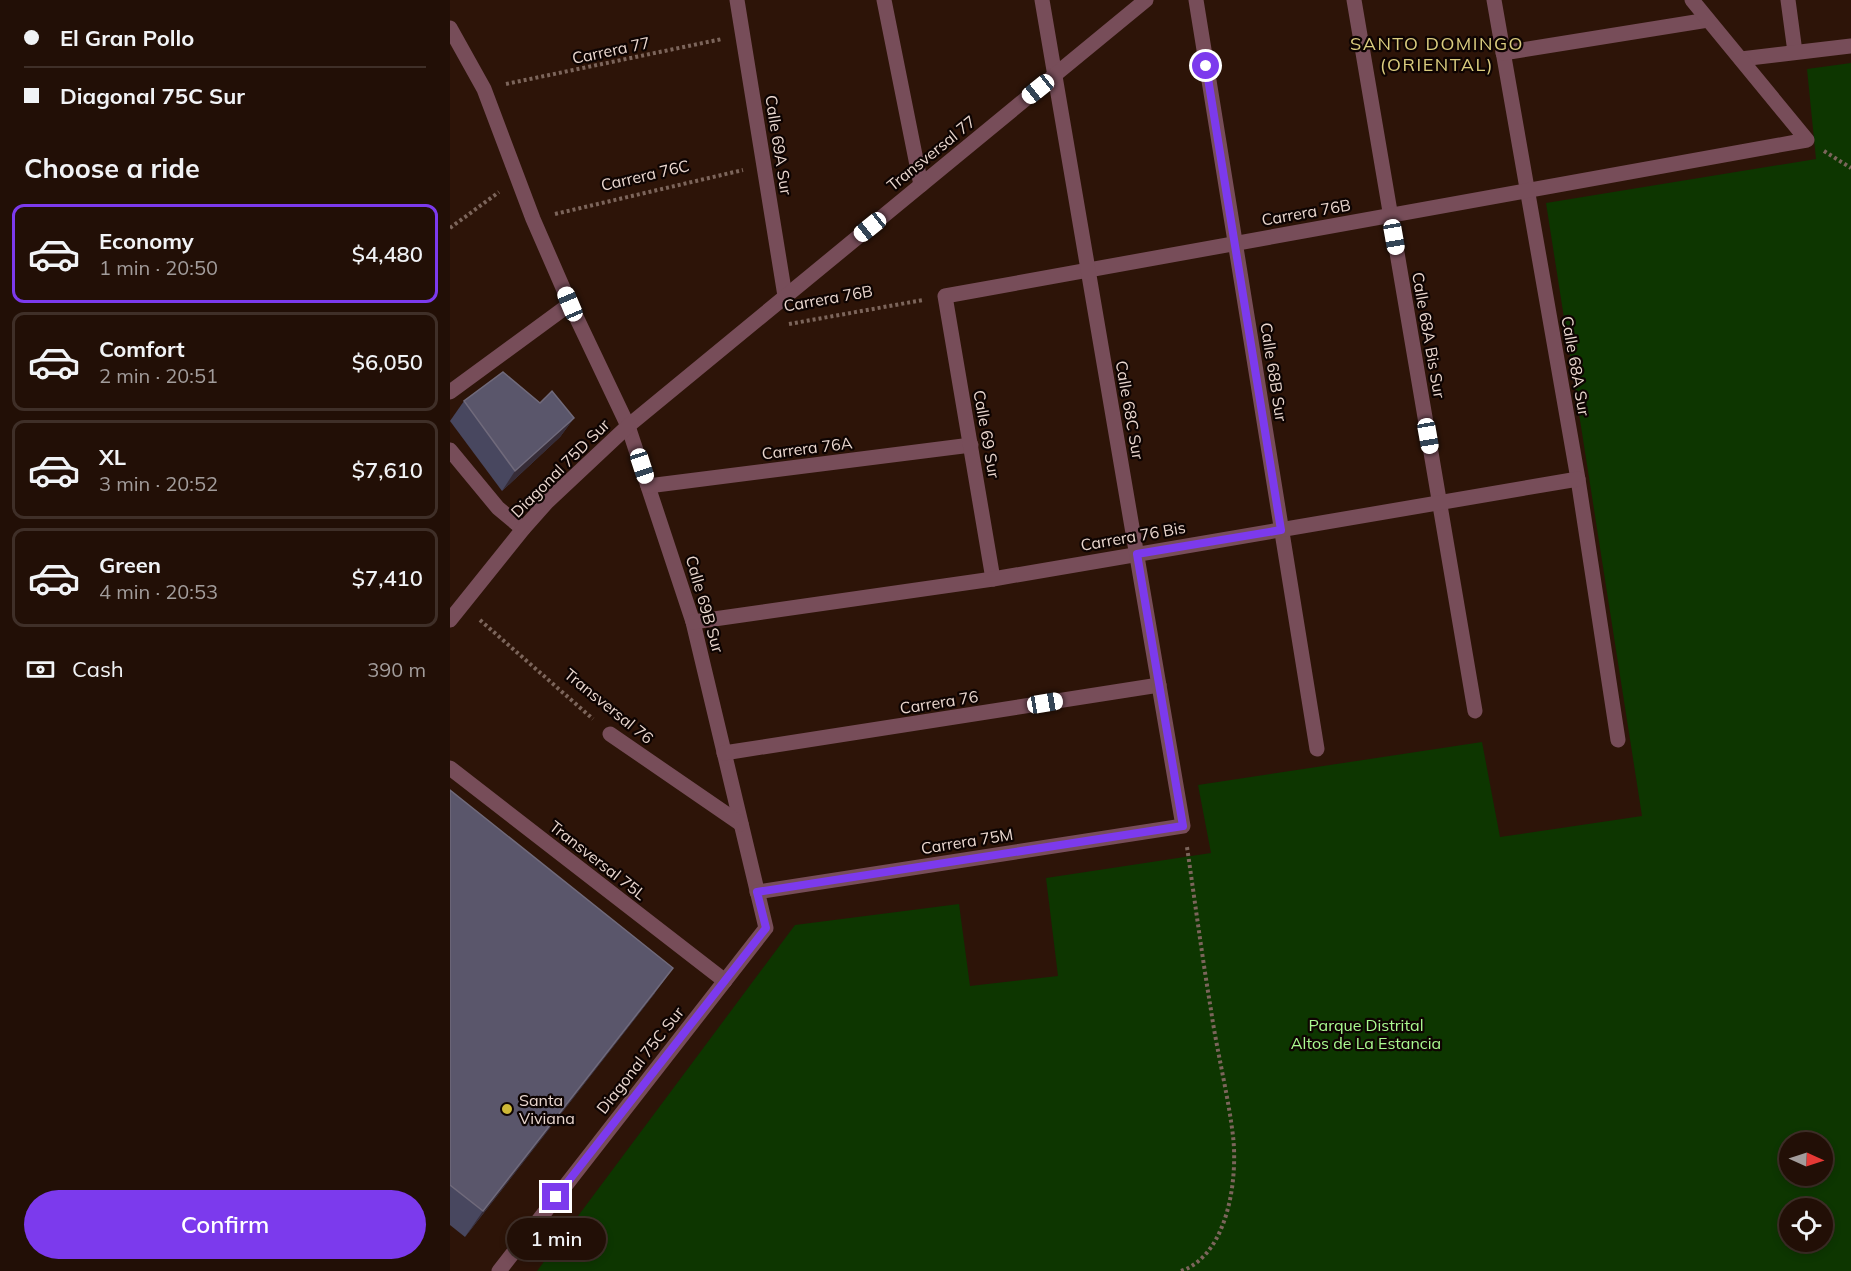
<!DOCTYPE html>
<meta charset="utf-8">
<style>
:root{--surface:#220f06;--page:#2e1d14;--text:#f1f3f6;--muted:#a29c9b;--line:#3f2f28;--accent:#7c3aed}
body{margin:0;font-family:Mulish,sans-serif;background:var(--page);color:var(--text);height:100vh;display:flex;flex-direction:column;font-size:22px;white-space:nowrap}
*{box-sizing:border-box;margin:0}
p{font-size:20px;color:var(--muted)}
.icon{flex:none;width:33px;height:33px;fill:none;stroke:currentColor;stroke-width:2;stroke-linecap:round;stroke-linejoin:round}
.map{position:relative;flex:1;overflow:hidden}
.details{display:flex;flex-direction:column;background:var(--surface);width:450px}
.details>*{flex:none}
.hud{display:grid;align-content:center;height:132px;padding:0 24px;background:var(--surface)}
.needle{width:39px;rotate:93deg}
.fabs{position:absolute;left:1329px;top:1132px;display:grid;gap:12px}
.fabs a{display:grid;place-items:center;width:54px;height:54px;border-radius:50%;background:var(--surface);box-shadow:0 3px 9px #0003,0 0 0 2px var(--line);font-size:30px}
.end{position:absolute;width:27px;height:27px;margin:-14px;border:8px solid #7c3aed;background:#fff;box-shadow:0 0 0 3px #fff}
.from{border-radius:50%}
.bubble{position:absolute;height:42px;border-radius:21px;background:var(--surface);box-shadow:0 3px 9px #0003,0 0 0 2px var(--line);font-size:20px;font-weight:600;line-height:42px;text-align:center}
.car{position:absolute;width:18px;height:36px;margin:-18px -9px;border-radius:8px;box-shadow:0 0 4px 2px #0007;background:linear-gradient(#fff 24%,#345 0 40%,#fff 0 76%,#345 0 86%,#fff 0)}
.hud b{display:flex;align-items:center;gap:21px;height:57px;font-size:22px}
.hud b+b{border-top:2px solid var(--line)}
.hud i{width:15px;height:15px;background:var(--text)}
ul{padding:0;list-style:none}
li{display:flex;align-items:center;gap:18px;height:99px;margin:0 12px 9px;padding:0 12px;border:3px solid var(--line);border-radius:12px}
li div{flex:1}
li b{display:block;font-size:22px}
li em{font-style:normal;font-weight:600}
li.active{border-color:var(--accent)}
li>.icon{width:54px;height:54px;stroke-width:1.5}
h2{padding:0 24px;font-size:27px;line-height:72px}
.pay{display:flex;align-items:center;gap:15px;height:66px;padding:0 24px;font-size:22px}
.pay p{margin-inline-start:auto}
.action{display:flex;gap:12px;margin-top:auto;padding:12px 24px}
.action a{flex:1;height:69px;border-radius:36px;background:var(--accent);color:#fff;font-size:24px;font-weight:600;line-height:69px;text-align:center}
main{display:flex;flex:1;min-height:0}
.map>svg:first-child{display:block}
</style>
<main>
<section class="details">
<div class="hud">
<b><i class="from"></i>El Gran Pollo</b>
<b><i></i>Diagonal 75C Sur</b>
</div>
<h2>Choose a ride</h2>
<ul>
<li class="active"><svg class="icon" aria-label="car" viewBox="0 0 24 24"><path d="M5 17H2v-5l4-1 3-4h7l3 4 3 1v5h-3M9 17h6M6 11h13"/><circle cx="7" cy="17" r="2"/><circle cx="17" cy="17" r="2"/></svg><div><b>Economy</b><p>1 min · 20:50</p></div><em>$4,480</em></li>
<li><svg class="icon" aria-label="car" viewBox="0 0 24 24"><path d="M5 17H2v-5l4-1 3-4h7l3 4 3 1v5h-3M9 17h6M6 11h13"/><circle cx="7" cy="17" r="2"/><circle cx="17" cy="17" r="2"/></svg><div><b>Comfort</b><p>2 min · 20:51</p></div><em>$6,050</em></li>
<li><svg class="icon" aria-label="car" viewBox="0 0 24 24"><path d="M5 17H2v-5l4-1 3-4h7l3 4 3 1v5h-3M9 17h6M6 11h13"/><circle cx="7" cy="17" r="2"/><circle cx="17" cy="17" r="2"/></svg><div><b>XL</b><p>3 min · 20:52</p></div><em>$7,610</em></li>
<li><svg class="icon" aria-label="car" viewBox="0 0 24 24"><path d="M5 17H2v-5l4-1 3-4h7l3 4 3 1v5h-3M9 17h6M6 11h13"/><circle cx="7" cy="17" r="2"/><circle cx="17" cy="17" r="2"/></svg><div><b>Green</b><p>4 min · 20:53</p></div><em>$7,410</em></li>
</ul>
<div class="pay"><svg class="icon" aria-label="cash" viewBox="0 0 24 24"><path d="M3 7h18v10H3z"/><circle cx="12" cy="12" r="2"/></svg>Cash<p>390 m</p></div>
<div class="action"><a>Confirm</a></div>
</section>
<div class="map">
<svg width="1401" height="1271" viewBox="0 0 1401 1271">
<rect width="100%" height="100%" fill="#2d1408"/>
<path fill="#0d3600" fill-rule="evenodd" d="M1401,63V1271H87L345,925L509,904L520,986L608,976L596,878L761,853L748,785L1032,742L1050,837L1192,816L1096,203L1366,159L1357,69ZM1340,1143H1372V1176H1340ZM1340,1209H1372V1242H1340Z"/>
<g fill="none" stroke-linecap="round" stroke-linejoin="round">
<g stroke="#7c655b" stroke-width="4" stroke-dasharray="3 3" stroke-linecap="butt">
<polyline points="56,84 272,39"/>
<polyline points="1374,151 1401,168"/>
<polyline points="105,214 293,170"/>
<polyline points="0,228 49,192"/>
<polyline points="339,324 473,300"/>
<polyline points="30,620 143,719"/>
<path d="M731,1271C778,1255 788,1179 783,1136C778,1094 767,1052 761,1010C752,956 745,902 737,847"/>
</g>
<g stroke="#774d59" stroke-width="15">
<polyline points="434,0 471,185"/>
<polyline points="746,0 867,749"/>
<polyline points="904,0 1025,711"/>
<polyline points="1044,0 1128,479 1168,740"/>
<polyline points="1338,0 1345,52"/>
<polyline points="0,28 34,89 83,219 120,304 178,426 243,622 316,928 49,1271"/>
<polyline points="1053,53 1258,20"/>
<polyline points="1291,59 1401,46"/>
<polyline points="0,392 120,304"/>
<polyline points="0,450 48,508 73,529"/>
<polyline points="198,486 521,445"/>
<polyline points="543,579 495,296 1357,140 1242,0"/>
<polyline points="243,622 543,579 1128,479"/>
<polyline points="160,734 291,824"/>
<polyline points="274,753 709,685"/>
<polyline points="0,768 275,981"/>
<polyline points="307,892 733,826 592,0"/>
</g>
<g stroke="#774d59" stroke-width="15">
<polyline points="287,0 335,296"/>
<polyline points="0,620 73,529 97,502 178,426 696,0"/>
</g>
</g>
<g fill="#48475f">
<polygon points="14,401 90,403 124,418 110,437 52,491 0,421"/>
<polygon points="0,790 205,993 15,1237 0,1225"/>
</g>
<g fill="#362c37">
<polygon points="124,418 110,437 52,491 65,471"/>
<polygon points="223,968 205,993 15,1237 33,1211"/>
</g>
<g fill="#5a566b" stroke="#706a7b" stroke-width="1.5">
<polygon points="53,372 90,403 102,391 124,418 65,471 14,401"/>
<polygon points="0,790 223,968 33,1211 0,1185"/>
</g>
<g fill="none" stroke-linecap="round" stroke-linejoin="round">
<polyline stroke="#7c3aed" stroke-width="8" points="106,1197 316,928 307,892 733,826 687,554 831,530 756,66"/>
</g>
<circle fill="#ceb837" stroke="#0e0402" stroke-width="2" cx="57" cy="1109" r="6"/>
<g text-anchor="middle" stroke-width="4.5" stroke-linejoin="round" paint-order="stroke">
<g font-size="16" fill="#ead7cf" stroke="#0e0402">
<text transform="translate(161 50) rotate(-12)" y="6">Carrera 77</text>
<text transform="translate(329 145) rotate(81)" y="6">Calle 69A Sur</text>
<text transform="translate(481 153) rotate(-39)" y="6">Transversal 77</text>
<text transform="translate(195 175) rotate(-13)" y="6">Carrera 76C</text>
<text transform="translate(856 212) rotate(-10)" y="6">Carrera 76B</text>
<text transform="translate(378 298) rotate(-10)" y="6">Carrera 76B</text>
<text transform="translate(979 335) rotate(80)" y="6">Calle 68A Bis Sur</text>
<text transform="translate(1126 366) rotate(80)" y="6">Calle 68A Sur</text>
<text transform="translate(824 372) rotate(81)" y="6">Calle 68B Sur</text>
<text transform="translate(680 410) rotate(80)" y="6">Calle 68C Sur</text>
<text transform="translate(537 434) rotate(80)" y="6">Calle 69 Sur</text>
<text transform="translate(357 448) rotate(-7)" y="6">Carrera 76A</text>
<text transform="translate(110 468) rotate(-45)" y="6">Diagonal 75D Sur</text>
<text transform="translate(683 536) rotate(-10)" y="6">Carrera 76 Bis</text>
<text transform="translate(255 604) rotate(74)" y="6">Calle 69B Sur</text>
<text transform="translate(489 702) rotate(-9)" y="6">Carrera 76</text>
<text transform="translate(159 706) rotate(39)" y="6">Transversal 76</text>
<text transform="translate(517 841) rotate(-9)" y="6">Carrera 75M</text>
<text transform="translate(148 860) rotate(38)" y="6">Transversal 75L</text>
<text transform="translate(190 1060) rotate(-52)" y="6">Diagonal 75C Sur</text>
</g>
<g font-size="16" fill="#aafa90" stroke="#0e0402">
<text x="916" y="1031">Parque Distrital<tspan x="916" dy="18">Altos de La Estancia</tspan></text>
</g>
<g font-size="16" fill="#ead7cf" stroke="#0e0402" text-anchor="start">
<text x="69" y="1106">Santa<tspan x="69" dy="18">Viviana</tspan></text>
</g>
<g font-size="18" letter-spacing="1.5" fill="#dbcd7f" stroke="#0e0402">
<text x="987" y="50">SANTO DOMINGO<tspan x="987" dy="21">(ORIENTAL)</tspan></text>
</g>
</g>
</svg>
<div class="fabs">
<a><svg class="needle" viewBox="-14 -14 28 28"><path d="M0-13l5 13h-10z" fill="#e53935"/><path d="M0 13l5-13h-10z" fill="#a29c9b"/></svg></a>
<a><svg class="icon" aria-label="locate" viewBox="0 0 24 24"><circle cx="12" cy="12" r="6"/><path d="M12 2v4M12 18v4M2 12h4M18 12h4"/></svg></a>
</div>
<i class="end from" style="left:756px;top:66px"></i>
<i class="end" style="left:106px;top:1197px"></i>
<div class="bubble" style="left:57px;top:1218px;width:99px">1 min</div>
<i class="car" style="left:588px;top:89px;rotate:231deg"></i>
<i class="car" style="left:420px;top:227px;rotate:231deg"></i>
<i class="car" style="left:944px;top:237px;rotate:170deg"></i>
<i class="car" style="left:120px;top:304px;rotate:337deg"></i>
<i class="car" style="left:978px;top:436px;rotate:170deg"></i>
<i class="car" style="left:192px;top:466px;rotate:162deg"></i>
<i class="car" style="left:595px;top:703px;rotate:81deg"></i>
</div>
</main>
